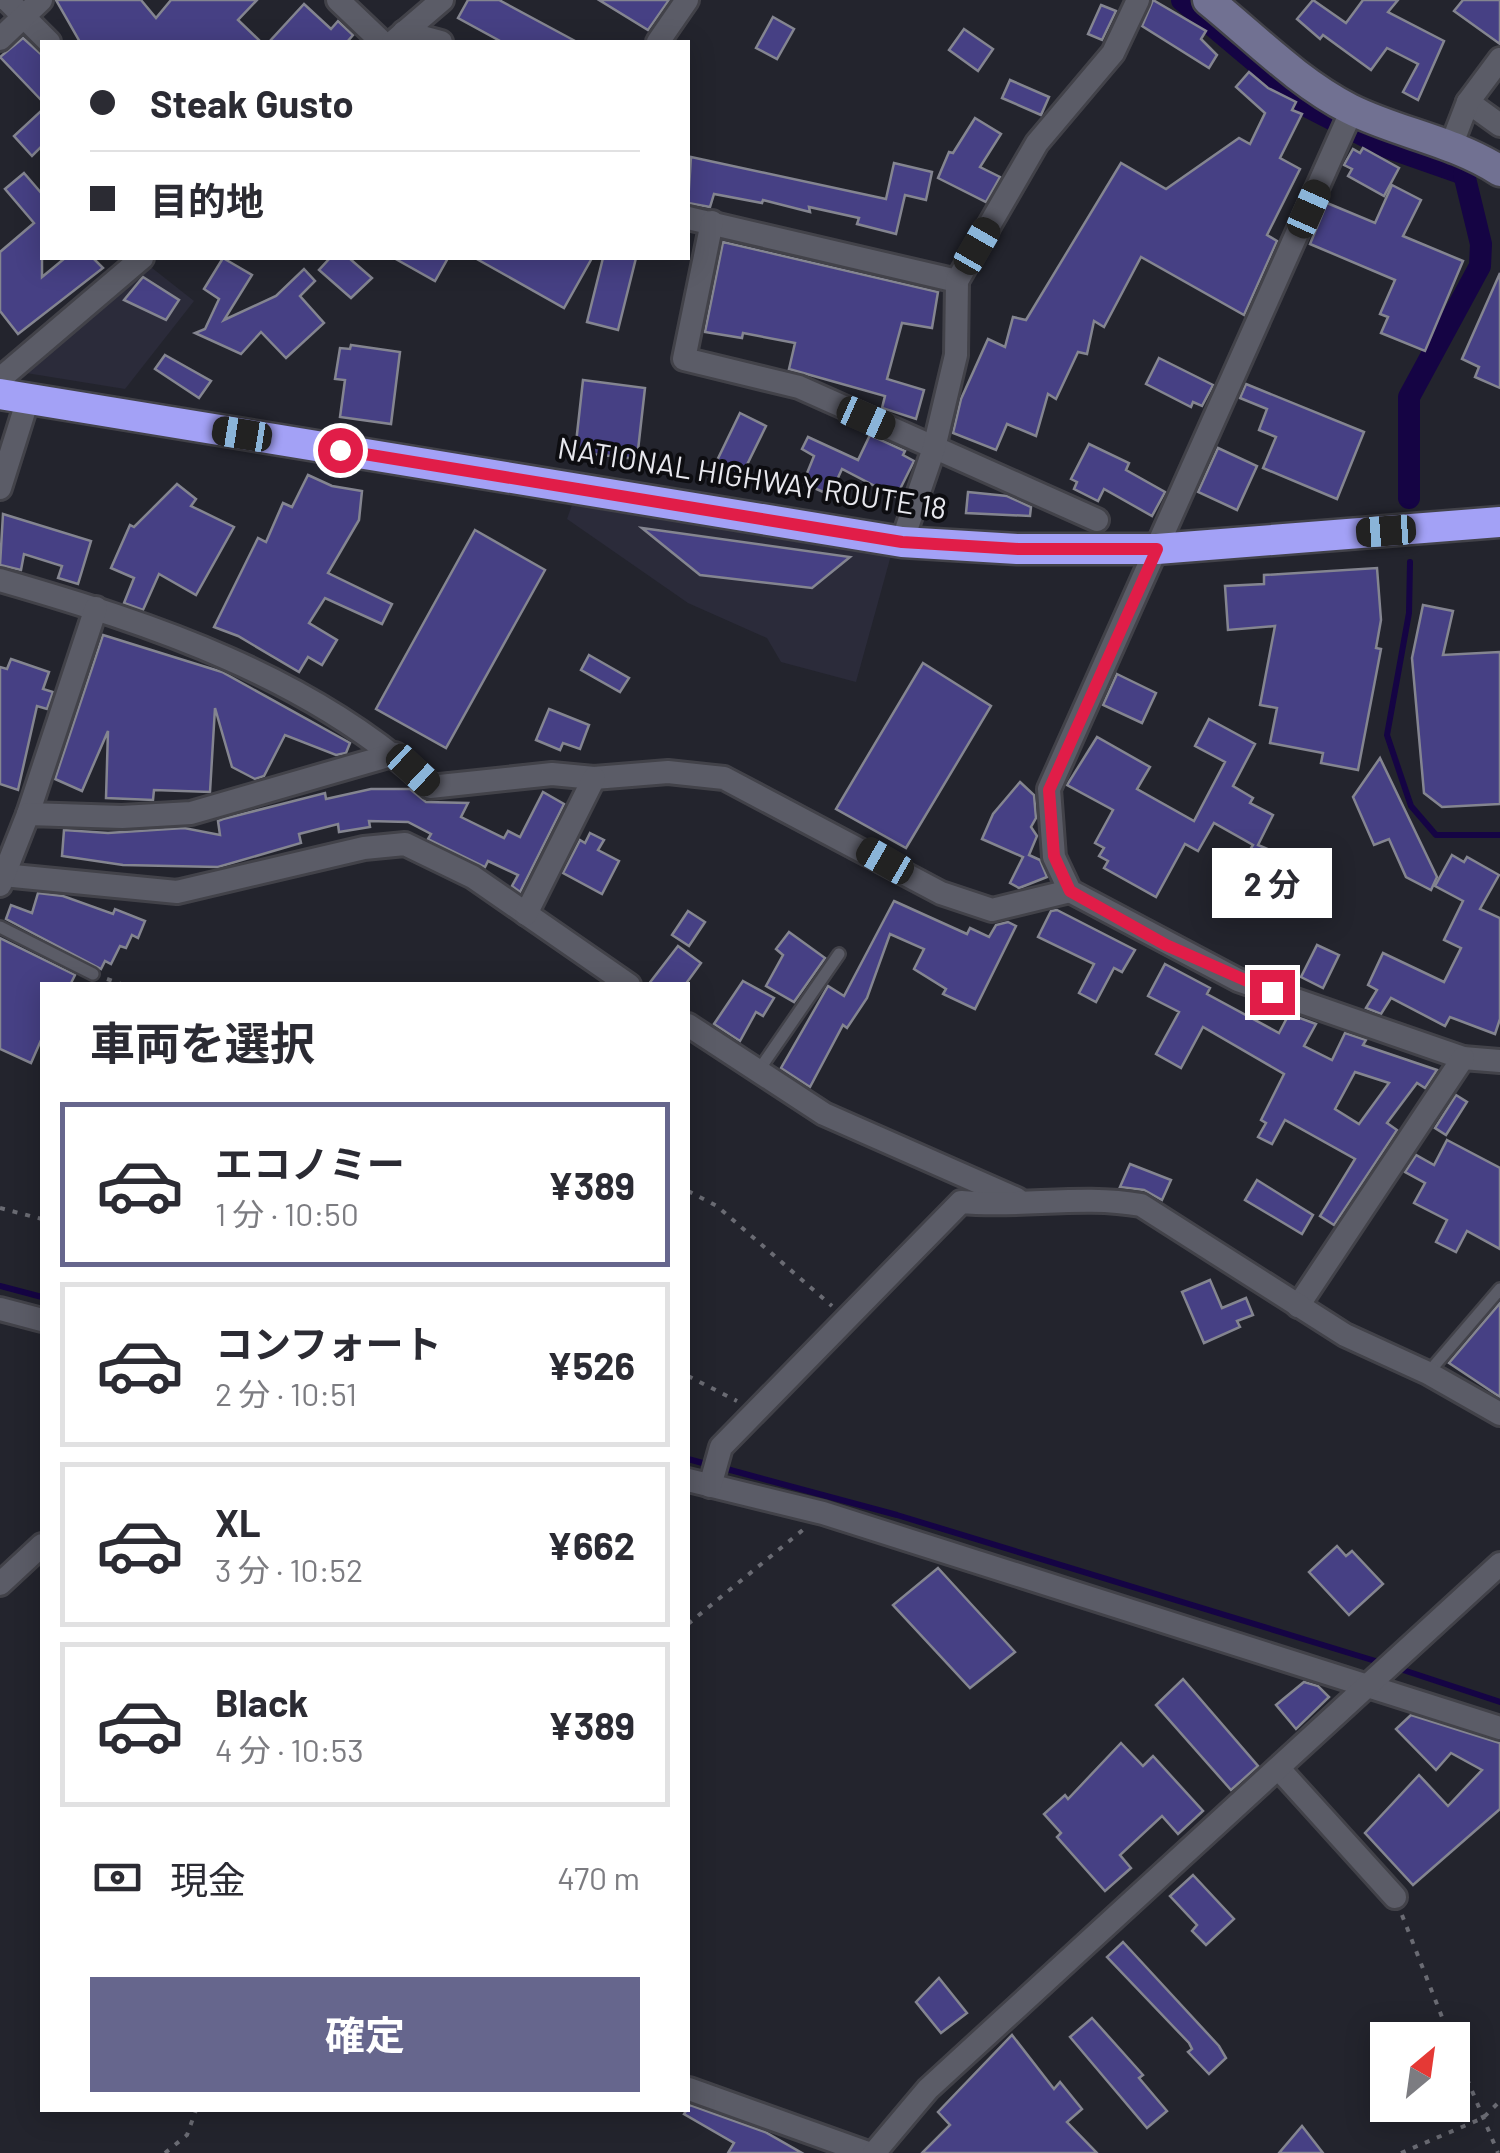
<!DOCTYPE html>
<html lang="ja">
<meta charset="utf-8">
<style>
:root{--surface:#fff;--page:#f2f2f3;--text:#2b2b33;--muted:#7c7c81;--line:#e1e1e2;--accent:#66668d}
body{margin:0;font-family:Barlow,"Noto Sans JP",sans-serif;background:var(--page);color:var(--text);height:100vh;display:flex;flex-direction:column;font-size:38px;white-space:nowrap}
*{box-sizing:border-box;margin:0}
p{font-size:32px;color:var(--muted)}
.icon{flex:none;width:55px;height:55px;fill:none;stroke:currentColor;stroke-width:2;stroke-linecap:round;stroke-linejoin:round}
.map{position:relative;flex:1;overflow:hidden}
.panel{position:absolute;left:40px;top:982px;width:650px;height:1130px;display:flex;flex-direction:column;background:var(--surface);border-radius:0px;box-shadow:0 5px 25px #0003}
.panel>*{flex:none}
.top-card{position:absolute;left:40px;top:40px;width:650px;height:220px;border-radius:0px;box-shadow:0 5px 25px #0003;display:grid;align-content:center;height:220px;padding:0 50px;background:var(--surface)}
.needle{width:65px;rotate:29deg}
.tools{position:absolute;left:1370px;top:2022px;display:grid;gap:20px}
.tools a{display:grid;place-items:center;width:100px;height:100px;border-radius:0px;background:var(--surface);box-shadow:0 5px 25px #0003;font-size:50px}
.end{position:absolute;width:45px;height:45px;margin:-22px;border:12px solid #e11d48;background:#fff;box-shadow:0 0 0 5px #fff}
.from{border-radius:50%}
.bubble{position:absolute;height:70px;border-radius:0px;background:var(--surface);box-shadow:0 5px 25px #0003;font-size:32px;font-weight:700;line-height:70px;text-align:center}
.car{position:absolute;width:30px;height:60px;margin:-30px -15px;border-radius:12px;box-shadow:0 0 8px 2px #0007;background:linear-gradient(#222 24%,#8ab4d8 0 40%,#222 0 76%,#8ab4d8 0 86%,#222 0)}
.top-card b{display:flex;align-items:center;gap:35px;height:95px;font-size:38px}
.top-card b+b{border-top:2px solid var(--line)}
.top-card i{width:25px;height:25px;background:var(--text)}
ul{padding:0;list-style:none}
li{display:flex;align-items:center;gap:30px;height:165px;margin:0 20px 15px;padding:0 30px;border:5px solid var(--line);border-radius:0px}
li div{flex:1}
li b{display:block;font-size:38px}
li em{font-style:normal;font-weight:700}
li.on{border-color:var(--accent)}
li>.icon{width:90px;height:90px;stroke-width:1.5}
h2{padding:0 50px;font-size:45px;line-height:120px}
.pay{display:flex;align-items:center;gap:25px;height:110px;padding:0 50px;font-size:38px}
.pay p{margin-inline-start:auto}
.button{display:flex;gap:20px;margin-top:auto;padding:20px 50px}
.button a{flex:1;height:115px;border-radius:0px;background:var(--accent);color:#fff;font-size:40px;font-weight:700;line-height:115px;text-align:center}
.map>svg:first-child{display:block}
</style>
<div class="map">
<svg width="1500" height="2153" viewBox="0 0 1500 2153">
<rect width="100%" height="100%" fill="#23242d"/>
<g fill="#2b2b3a">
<polygon points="147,264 194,301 125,389 20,372"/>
<polygon points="572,505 893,548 856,682 781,662 767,638 688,603 567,519"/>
</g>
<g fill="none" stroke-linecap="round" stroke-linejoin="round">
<g stroke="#150444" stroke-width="6">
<polyline points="1410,562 1409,613 1387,735 1411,806 1436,835 1500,835"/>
<polyline points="0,1286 42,1297"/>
<polyline points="688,1459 710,1465"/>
<polyline points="723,1468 897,1515 1382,1663"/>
<polyline points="1394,1667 1500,1702"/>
</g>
<g stroke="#150444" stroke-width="22">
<polyline points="1182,0 1310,108 1384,146 1464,174"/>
<polyline points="1409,498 1409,397 1480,266 1481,244 1464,174"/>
</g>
</g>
<g fill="#464084" stroke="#848590" stroke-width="2.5" fill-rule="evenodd">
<polygon points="56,0 141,0 156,18 171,0 257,0 238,20 261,42 80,42"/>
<polygon points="468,0 499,0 577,42 502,42 458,18"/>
<polygon points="599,0 669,0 648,30"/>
<polygon points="1153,0 1206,31 1201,39 1217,55 1209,68 1142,26"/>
<polygon points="1313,0 1346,23 1363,0 1398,0 1388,12 1444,41 1418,100 1403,92 1418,64 1387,48 1371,70 1323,35 1320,39 1297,19"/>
<polygon points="1463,0 1500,0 1500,44 1454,11"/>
<polygon points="304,4 331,29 338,21 353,35 347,42 269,42"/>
<polygon points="1101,5 1116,11 1102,40 1088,34"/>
<polygon points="773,17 794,29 777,59 756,48"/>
<polygon points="964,29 993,49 978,71 949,50"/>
<polygon points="23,38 42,55 42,101 0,57"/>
<polygon points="1249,72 1268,88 1296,102 1292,110 1302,114 1280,158 1300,169 1267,235 1277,241 1244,315 1141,257 1104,327 1094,321 1087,354 1078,352 1056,399 1048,394 1036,436 1007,424 996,450 953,433 961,399 988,339 1005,347 1013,317 1026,320 1121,163 1166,189 1239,138 1250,144 1265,113 1236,87"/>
<polygon points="1010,80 1049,97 1041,115 1002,98"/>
<polygon points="42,110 42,146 32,156 14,136"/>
<polygon points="975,118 1001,134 980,167 1000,177 986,202 938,178 949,152 953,153"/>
<polygon points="1363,148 1399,168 1384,196 1348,176 1352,169 1344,165 1353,149 1360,153"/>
<polygon points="691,157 886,199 894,163 932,172 926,200 905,195 896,234 857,224 859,218 809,207 810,212 763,200 762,203 714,194 710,207 688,203"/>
<polygon points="24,173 42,194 42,277 65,258 93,258 103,268 18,334 0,311 0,252 34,223 5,189"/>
<polygon points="1392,185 1421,200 1403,236 1463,261 1425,351 1381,333 1388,317 1380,314 1395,280 1310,244 1327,203 1375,223"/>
<polygon points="723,242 938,292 932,328 902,323 887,379 924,390 916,419 882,408 885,396 789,369 795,343 743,333 742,338 705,332"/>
<polygon points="223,258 252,275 224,320 276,296 304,269 315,281 300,296 324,323 286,358 261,332 241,354 195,333 205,329 219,299 204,289"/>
<polygon points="330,258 349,258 372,278 351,298 319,270"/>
<polygon points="394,258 448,258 435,281"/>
<polygon points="475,258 592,258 564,308"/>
<polygon points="603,258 636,258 618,330 587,322"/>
<polygon points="1500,273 1500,388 1475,377 1479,367 1462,359"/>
<polygon points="143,277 179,300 166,320 124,300"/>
<polygon points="351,345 400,352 391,424 340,417 345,380 335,379 340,348 350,349"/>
<polygon points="165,355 211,381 199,398 155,369"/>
<polygon points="1159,358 1213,385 1202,406 1193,402 1191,407 1146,384"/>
<polygon points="583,380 645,388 637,459 575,452"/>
<polygon points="1246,384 1364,432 1337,499 1263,468 1276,437 1259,430 1267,409 1240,398"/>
<polygon points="740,413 766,426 738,483 709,477"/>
<polygon points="870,435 905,451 903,455 914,461 896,497 842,469 830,495 803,483 814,456 802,449 808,437 858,460"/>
<polygon points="1089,444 1129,463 1126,470 1165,492 1152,516 1104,489 1098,501 1074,489 1077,482 1071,479"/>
<polygon points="1218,448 1257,466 1237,510 1198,492"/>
<polygon points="308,475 332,486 362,491 359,520 328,573 392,604 382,624 325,598 309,623 337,640 322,665 308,657 299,672 238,636 214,627 258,538 266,542 283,503 292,507"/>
<polygon points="177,484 196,499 191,506 234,527 196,595 159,574 143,610 124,603 134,578 111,568 130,525 134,527"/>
<polygon points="968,492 1007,496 1031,507 1030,516 966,513"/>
<polygon points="3,514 91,541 78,584 58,578 62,566 24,554 21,570 0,565"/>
<polygon points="642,528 850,557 812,588 700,575"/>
<polygon points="475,530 545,570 446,748 376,709"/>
<polygon points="1377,568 1381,620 1376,648 1381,649 1358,770 1321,763 1323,753 1270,743 1277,708 1260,705 1275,626 1228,630 1225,586 1264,584 1264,575"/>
<polygon points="1423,605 1453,611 1443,655 1500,652 1500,804 1442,807 1424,793 1412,658"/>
<polygon points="103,635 222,672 350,743 346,753 336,755 285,735 264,776 255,779 232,767 215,708 210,792 154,790 153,800 106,798 108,731 82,791 55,779"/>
<polygon points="589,655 629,678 620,692 581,670"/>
<polygon points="11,659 49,672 43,689 53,692 47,709 37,706 18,790 0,784 0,667 7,669"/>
<polygon points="923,663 991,706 906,848 836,809"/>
<polygon points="1117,674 1156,693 1142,723 1103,705"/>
<polygon points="549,709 589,725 580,749 563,743 560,750 536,740"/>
<polygon points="1209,719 1255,744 1233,786 1253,798 1250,803 1273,815 1258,845 1277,853 1259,884 1241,874 1246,867 1241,864 1253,845 1214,823 1198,851 1185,844 1156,897 1104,868 1108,861 1099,856 1104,848 1095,843 1113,810 1067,785 1097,737 1150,767 1137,789 1194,821 1225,762 1195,746"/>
<polygon points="1380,758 1437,877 1431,890 1406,877 1389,839 1374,845 1353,797"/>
<polygon points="1020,782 1034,795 1036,818 1031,827 1037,836 1029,855 1040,860 1047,877 1019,888 1010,883 1023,857 982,839 993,814"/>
<polygon points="371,789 410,789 426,802 468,803 461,817 504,838 508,831 520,837 543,792 564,804 520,892 512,886 518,875 488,861 485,867 428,839 431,834 408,822 369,821 370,827 339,832 338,824 299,834 301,843 218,867 123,865 62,856 64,830 108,833 184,828 220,835 218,821 223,819 325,793 326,799"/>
<polygon points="590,833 604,840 598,850 619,861 602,894 563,873 580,840 585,843"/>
<polygon points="1452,855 1464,862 1467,857 1499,875 1480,909 1500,918 1500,1019 1495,1034 1450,1017 1445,1026 1391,998 1381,1014 1366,1008 1377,990 1368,985 1383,953 1444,982 1461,948 1444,940 1463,901 1435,886"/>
<polygon points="38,893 63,896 113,914 115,909 145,921 138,938 132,935 126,948 120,946 111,964 105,961 101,969 6,919 11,905 32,913"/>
<polygon points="894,901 967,934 970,928 989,937 996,925 1008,922 1016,926 975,1009 943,994 946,989 914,969 924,949 890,934 867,998 847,1028 843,1025 810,1087 781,1068 828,986 844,996"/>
<polygon points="1057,910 1135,950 1122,972 1114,968 1096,1002 1079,993 1094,964 1038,937 1051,911"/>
<polygon points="688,911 705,922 689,946 672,935"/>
<polygon points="789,932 825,958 794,1002 766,986 783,955 776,949"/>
<polygon points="0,938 75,975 70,985 42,985 42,1038 31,1063 0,1049"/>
<polygon points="1317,945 1339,955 1323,988 1301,977"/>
<polygon points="678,946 701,963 685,985 648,985"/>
<path d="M1165,964L1210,988L1207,994L1279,1033L1289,1014L1316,1024L1304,1046L1332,1060L1345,1033L1366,1040L1363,1045L1437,1070L1425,1088L1417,1083L1387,1123L1397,1130L1334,1225L1320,1216L1355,1159L1285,1120L1272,1144L1258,1137L1266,1123L1261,1120L1284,1074L1203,1027L1181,1068L1156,1054L1179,1012L1148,996ZM1355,1072L1389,1083L1359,1124L1335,1109Z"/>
<polygon points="743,981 774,998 763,1016 756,1012 740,1041 714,1024"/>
<polygon points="1456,1095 1467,1102 1446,1135 1435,1128"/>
<polygon points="1447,1140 1500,1168 1500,1249 1467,1231 1456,1252 1436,1242 1447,1220 1414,1203 1425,1183 1405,1172 1416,1155 1434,1165"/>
<polygon points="1130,1164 1171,1180 1162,1200 1144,1190 1120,1187"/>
<polygon points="1257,1180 1313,1215 1302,1234 1245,1200"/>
<polygon points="1210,1280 1222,1308 1246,1298 1253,1315 1237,1321 1240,1327 1204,1343 1182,1292"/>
<polygon points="1500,1303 1500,1397 1449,1363"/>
<polygon points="1337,1546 1346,1556 1352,1551 1383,1584 1349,1615 1309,1572"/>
<polygon points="938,1568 1015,1652 970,1688 893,1605"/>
<polygon points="1183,1679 1258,1766 1231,1790 1156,1705"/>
<polygon points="1304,1682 1318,1686 1329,1697 1296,1729 1276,1705"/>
<polygon points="1411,1715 1500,1743 1500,1809 1413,1885 1365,1833 1419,1775 1448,1806 1482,1770 1451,1753 1436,1770 1396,1729"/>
<polygon points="1121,1743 1143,1766 1153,1756 1203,1811 1178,1834 1162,1816 1120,1855 1131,1868 1105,1891 1057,1837 1061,1833 1044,1814 1065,1795 1068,1799"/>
<polygon points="1193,1875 1234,1919 1206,1945 1192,1931 1197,1925 1170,1896"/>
<polygon points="1123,1942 1219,2046 1226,2058 1209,2074 1188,2052 1192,2049 1189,2043 1107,1957"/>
<polygon points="939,1978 967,2013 941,2033 916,2002"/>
<polygon points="1092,2018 1143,2075 1139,2078 1167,2111 1147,2128 1070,2037"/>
<polygon points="1012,2035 1054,2089 1060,2082 1082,2109 1067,2122 1097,2153 922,2153 950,2125 938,2112"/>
<polygon points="690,2105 765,2132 802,2153 728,2153 734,2143 684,2114"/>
<polygon points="1302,2126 1323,2153 1279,2153"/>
</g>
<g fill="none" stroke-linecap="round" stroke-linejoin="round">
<g stroke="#424249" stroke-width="16">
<g id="lane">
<polyline points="0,927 93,974"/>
<polyline points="759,1070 839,954"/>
<polyline points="1428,1373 1500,1289"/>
</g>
</g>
<g stroke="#424249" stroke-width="28">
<g id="street">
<polyline points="7,0 49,42"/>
<polyline points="338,0 382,42"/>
<polyline points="404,32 441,42"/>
<polyline points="0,39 41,0"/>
<polyline points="393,42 442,0"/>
<polyline points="658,42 687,0"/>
<polyline points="1468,102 1500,125"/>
<polyline points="1352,110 1049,789 1054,857 1070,891 1238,980 1463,1058 1500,1061"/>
<polyline points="1451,146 1468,102 1500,59"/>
<polyline points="688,218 957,281"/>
<polyline points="712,222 684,359 799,387 1097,520"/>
<polyline points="0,379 142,258"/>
<polyline points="0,488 28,399"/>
<polyline points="902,542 934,448 956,355 957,281 1037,143 1113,53 1138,0"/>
<path d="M0,580C153,624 312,677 430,787L552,774L594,778L668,772L724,778L941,893L992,910L1070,891"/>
<polyline points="28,814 96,608"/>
<polyline points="3,875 177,892 364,848 405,844 473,877 629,985"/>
<polyline points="0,885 28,814 122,817 191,813 395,754"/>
<polyline points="526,914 594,778"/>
<polyline points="688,1025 824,1114 1017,1199"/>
<polyline points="1298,1306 1463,1058"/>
<polyline points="0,1309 42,1320"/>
<polyline points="688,1480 823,1513 1500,1728"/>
<path d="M710,1486L721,1447L961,1202C1021,1208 1082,1194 1141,1205L1345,1335L1428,1373L1500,1414"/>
<polyline points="0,1584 42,1545"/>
<polyline points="1280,1770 1395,1897"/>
<polyline points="689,2089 868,2153"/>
<polyline points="874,2153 928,2089 1500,1564"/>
</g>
</g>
<g stroke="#424249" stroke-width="35">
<path id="secondary" d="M1208,0C1254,37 1297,82 1350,109C1398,133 1454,141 1500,171"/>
</g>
<g stroke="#424249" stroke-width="35">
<polyline id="highway" points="0,394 902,542 1017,549 1157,549 1500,522"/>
</g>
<g stroke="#6a6b73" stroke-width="4" stroke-dasharray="5 8" stroke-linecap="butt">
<polyline points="107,979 124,985"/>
<polyline points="688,1191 717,1206 832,1306"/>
<polyline points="0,1208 42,1219"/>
<polyline points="688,1376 737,1401"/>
<polyline points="688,1624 804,1529"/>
<polyline points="1402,1915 1451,2040"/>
<polyline points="1452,2043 1498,2153"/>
<polyline points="165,2153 187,2135 196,2110"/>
<polyline points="1401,2153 1483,2118 1500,2101"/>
</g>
<use href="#lane" stroke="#5b5c67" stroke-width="11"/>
<use href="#street" stroke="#5b5c67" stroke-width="22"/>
<use href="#secondary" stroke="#717192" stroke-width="30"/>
<use href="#highway" stroke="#a3a1f6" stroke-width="30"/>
</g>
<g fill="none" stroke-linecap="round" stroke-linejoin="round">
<polyline stroke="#e11d48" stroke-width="12" points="340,450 902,542 1018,549 1157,549 1049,790 1054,856 1070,891 1166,945 1272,992"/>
</g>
<g text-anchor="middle" stroke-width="8" stroke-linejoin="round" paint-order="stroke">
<g font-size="30" fill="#e8e8ee" stroke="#0d0d11">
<text transform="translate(752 479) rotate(9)" y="10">NATIONAL HIGHWAY ROUTE 18</text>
</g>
</g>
</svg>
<div class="tools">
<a><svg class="needle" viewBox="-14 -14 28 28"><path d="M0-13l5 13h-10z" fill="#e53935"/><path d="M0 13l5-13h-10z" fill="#7c7c81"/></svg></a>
</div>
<i class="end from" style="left:340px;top:450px"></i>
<i class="end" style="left:1272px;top:992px"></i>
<div class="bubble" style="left:1212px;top:848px;width:120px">2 分</div>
<i class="car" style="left:1309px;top:209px;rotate:24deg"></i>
<i class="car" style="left:977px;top:246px;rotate:30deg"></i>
<i class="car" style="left:866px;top:418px;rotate:114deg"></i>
<i class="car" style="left:242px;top:434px;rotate:279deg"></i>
<i class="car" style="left:1386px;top:531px;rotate:266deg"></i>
<i class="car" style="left:413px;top:770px;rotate:133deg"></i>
<i class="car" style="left:885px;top:861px;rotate:300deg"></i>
<div class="top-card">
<b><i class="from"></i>Steak Gusto</b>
<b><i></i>目的地</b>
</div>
<section class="panel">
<h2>車両を選択</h2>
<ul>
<li class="on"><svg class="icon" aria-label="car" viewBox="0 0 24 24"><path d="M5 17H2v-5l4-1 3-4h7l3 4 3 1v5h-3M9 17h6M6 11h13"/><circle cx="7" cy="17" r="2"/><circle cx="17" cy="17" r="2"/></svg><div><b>エコノミー</b><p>1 分 · 10:50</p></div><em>¥389</em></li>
<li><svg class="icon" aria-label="car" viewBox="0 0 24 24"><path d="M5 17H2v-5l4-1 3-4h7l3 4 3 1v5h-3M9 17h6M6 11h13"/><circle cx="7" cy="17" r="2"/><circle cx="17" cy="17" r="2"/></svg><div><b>コンフォート</b><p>2 分 · 10:51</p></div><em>¥526</em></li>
<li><svg class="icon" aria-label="car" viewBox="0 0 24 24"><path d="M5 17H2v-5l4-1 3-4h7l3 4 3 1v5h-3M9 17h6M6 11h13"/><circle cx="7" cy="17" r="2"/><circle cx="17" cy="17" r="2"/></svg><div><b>XL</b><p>3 分 · 10:52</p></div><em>¥662</em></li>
<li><svg class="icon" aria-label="car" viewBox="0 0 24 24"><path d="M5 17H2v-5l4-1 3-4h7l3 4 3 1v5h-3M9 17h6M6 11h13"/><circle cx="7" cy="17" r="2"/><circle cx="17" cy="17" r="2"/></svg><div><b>Black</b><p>4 分 · 10:53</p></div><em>¥389</em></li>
</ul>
<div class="pay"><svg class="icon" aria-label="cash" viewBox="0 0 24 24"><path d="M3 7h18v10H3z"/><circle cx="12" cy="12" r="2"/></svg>現金<p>470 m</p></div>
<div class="button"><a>確定</a></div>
</section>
</div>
